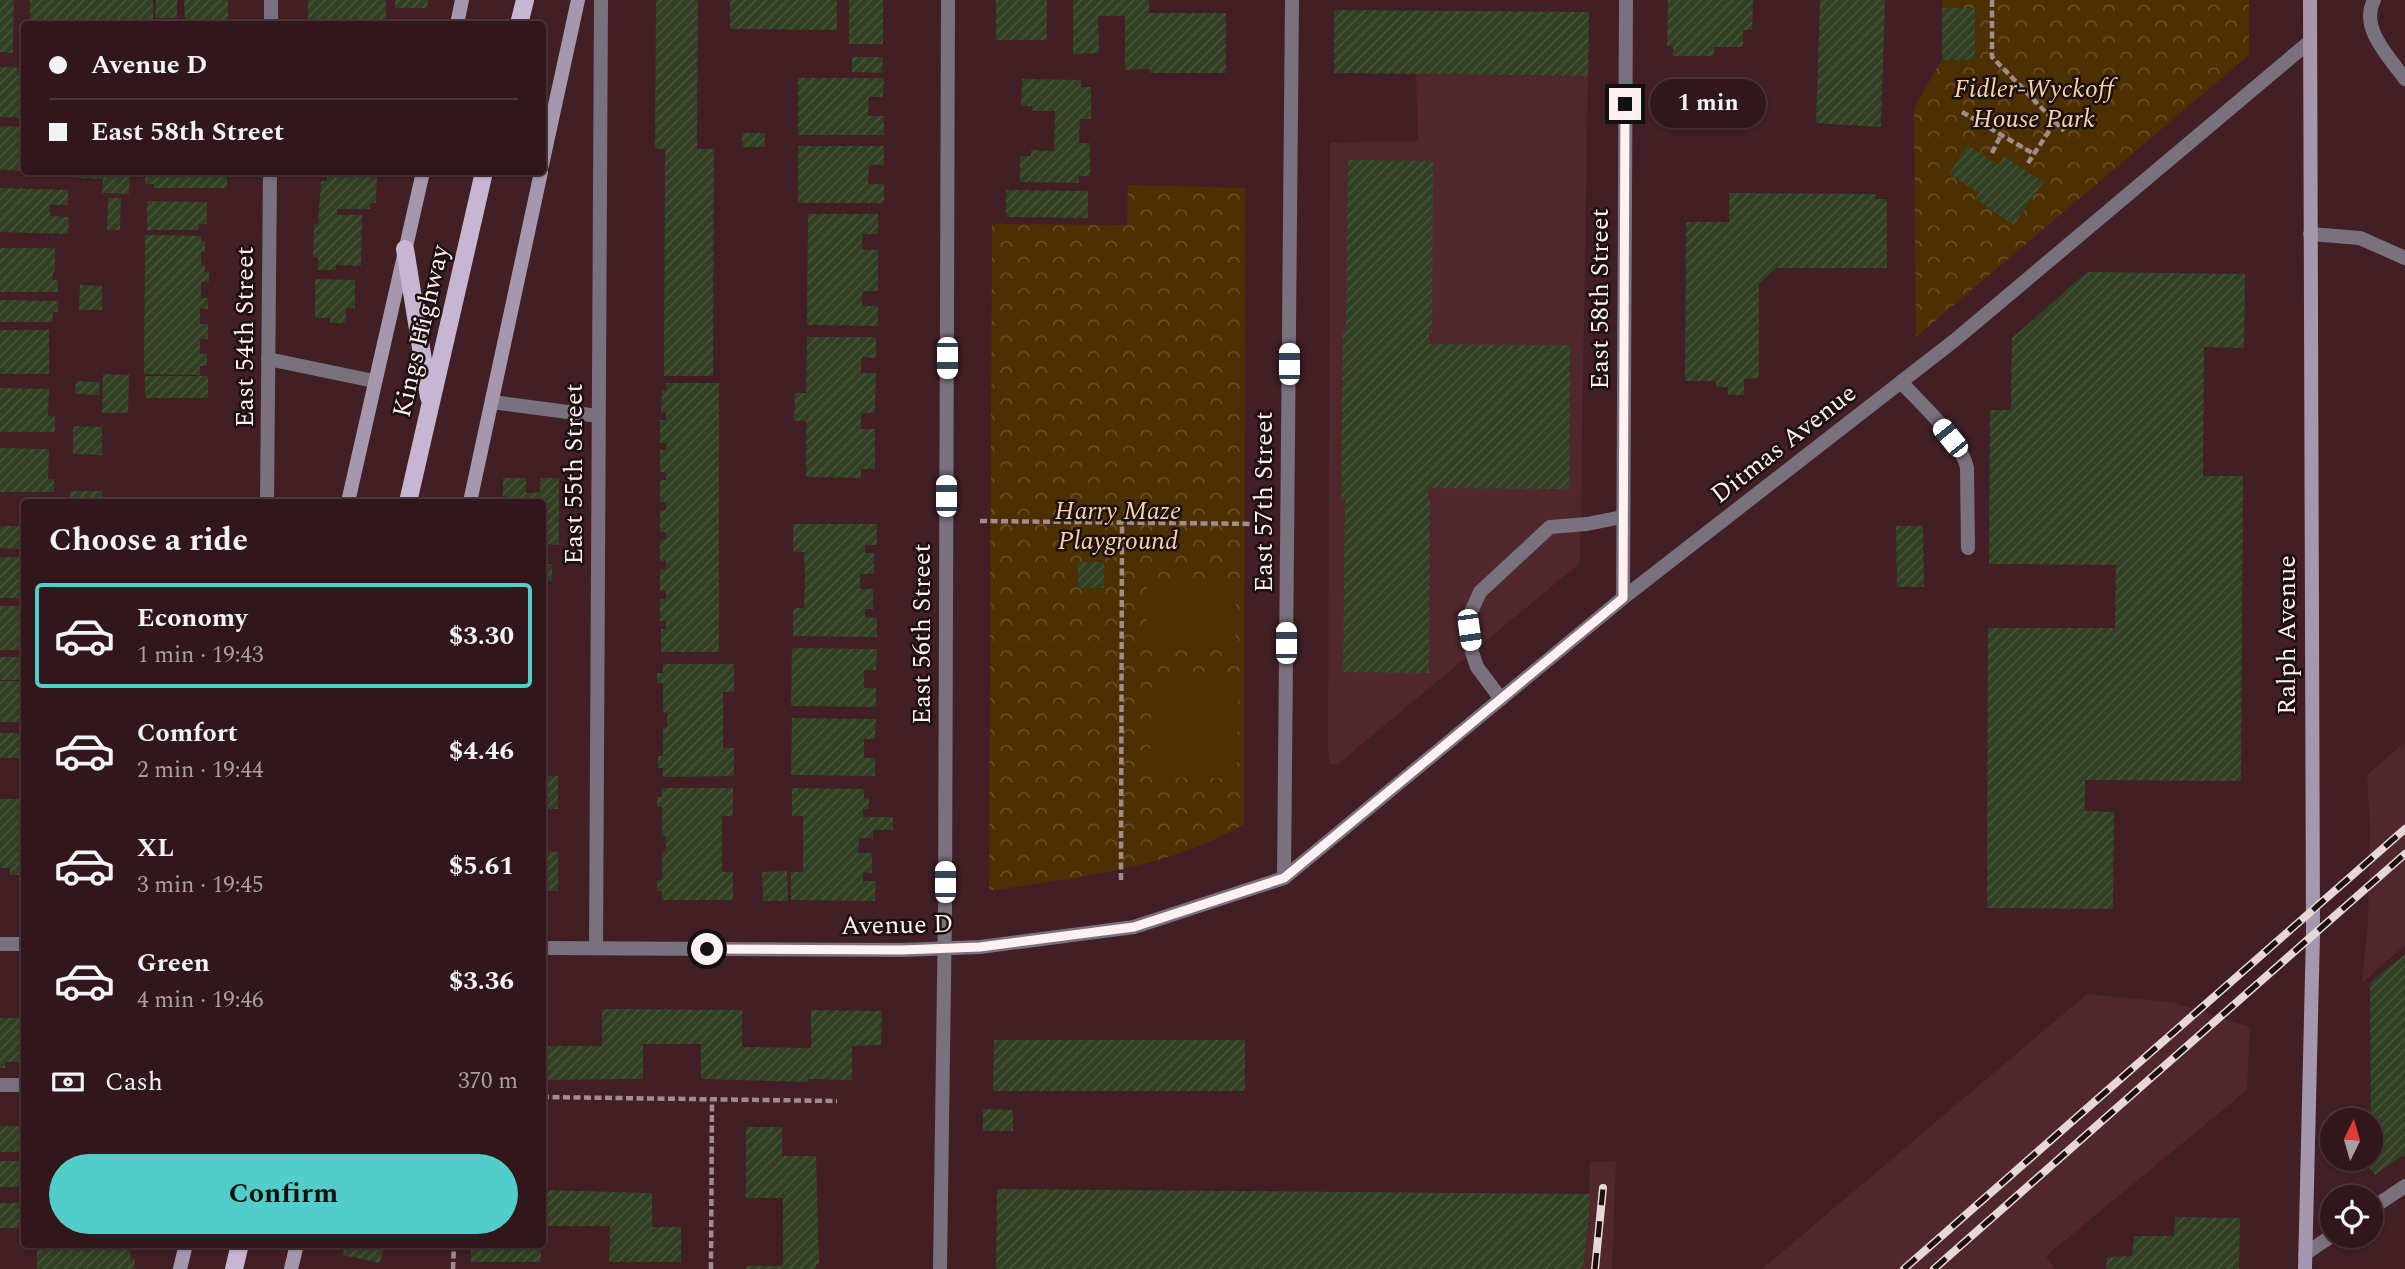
<!DOCTYPE html>
<meta charset="utf-8">
<style>
:root{--surface:#31171b;--page:#392024;--text:#f1f3f6;--muted:#a89fa3;--line:#4c363a;--accent:#53cdc9}
body{margin:0;font-family:Spectral,serif;background:var(--page);color:var(--text);height:100vh;display:flex;flex-direction:column;font-size:26px;white-space:nowrap}
*{box-sizing:border-box;margin:0}
p{font-size:23px;color:var(--muted)}
.icon{flex:none;width:38px;height:38px;fill:none;stroke:currentColor;stroke-width:2;stroke-linecap:round;stroke-linejoin:round}
.map{position:relative;flex:1;overflow:hidden}
.side{position:absolute;left:21px;top:499px;width:525px;height:749px;display:flex;flex-direction:column;background:var(--surface);border-radius:7px;box-shadow:0 2px 5px #0004,0 0 0 2px var(--line)}
.side>*{flex:none}
.hud{position:absolute;left:21px;top:21px;width:525px;height:154px;border-radius:7px;box-shadow:0 2px 5px #0004,0 0 0 2px var(--line);display:grid;align-content:center;height:154px;padding:0 28px;background:var(--surface)}
.needle{width:46px;rotate:5deg}
.buttons{position:absolute;left:2320px;top:1108px;display:grid;gap:14px}
.buttons a{display:grid;place-items:center;width:63px;height:63px;border-radius:50%;background:var(--surface);box-shadow:0 2px 5px #0004,0 0 0 2px var(--line);font-size:35px}
.end{position:absolute;width:32px;height:32px;margin:-16px;border:9px solid #fff1f2;background:#111;box-shadow:0 0 0 4px #111}
.from{border-radius:50%}
.bubble{position:absolute;height:49px;border-radius:24px;background:var(--surface);box-shadow:0 2px 5px #0004,0 0 0 2px var(--line);font-size:23px;font-weight:700;line-height:49px;text-align:center}
.car{position:absolute;width:21px;height:42px;margin:-21px -10px;border-radius:9px;box-shadow:0 0 5px 2px #0007;background:linear-gradient(#fff 24%,#345 0 40%,#fff 0 76%,#345 0 86%,#fff 0)}
.hud b{display:flex;align-items:center;gap:24px;height:66px;font-size:26px}
.hud b+b{border-top:2px solid var(--line)}
.hud i{width:18px;height:18px;background:var(--text)}
ul{padding:0;list-style:none}
li{display:flex;align-items:center;gap:21px;height:105px;margin:0 14px 10px;padding:0 14px;border:4px solid transparent;border-radius:7px}
li div{flex:1}
li b{display:block;font-size:26px}
li em{font-style:normal;font-weight:700}
li.active{border-color:var(--accent)}
li>.icon{width:63px;height:63px;stroke-width:1.5}
h2{padding:0 28px;font-size:32px;line-height:84px}
.pay{display:flex;align-items:center;gap:18px;height:77px;padding:0 28px;font-size:26px}
.pay p{margin-inline-start:auto}
.cta{display:flex;gap:14px;margin-top:auto;padding:14px 28px}
.cta a{flex:1;height:80px;border-radius:42px;background:var(--accent);color:#111;font-size:28px;font-weight:700;line-height:80px;text-align:center}
.map>svg:first-child{display:block}
</style>
<div class="map">
<svg width="2405" height="1269" viewBox="0 0 2405 1269">
<defs>
<pattern id="park-crowns" width="20" height="18" patternUnits="userSpaceOnUse" patternTransform="scale(1.75)"><rect width="20" height="18" fill="#4d3001"/><path d="M2 6a3 3 0 1 1 6 0M12 15a3 3 0 1 1 6 0" fill="none" stroke="#684e26"/></pattern>
<pattern id="building-hatch" width="6" height="6" patternUnits="userSpaceOnUse" patternTransform="scale(1.75)"><rect width="6" height="6" fill="#314023"/><path d="M-1 1l2-2M0 6l6-6M5 7l2-2" fill="none" stroke="#465339"/></pattern>
</defs>
<rect width="100%" height="100%" fill="#411f24"/>
<g fill="#4f272d">
<polygon points="1416,74 1588,76 1580,563 1338,764 1330,765 1328,752 1330,142 1418,141"/>
<polygon points="2405,742 2405,945 2362,983 2368,920 2370,831 2367,775"/>
<polygon points="2087,994 2172,1002 2250,1027 2247,1090 2046,1256 2055,1269 1762,1269"/>
<polygon points="1616,1161 1612,1269 1583,1269 1589,1215 1590,1162"/>
</g>
<g fill="url(#park-crowns)">
<polygon points="1942,0 2249,0 2249,55 1916,337 1914,108 1942,59"/>
<path d="M1128,185L1245,188L1244,824C1169,869 1075,877 989,891L992,224L1127,225Z"/>
</g>
<g fill="#4d3001">
<polygon points="1147,581 1236,582 1235,647 1146,645"/>
<polygon points="1152,679 1238,680 1237,778 1150,777"/>
</g>
<g fill="url(#building-hatch)">
<polygon points="0,0 14,0 13,53 0,52"/>
<polygon points="30,0 153,0 153,24 30,23"/>
<polygon points="156,0 177,0 177,18 155,18"/>
<polygon points="184,0 228,0 228,19 185,19"/>
<rect x="308" y="0" width="78" height="24"/>
<polygon points="395,0 428,0 427,8 395,8"/>
<polygon points="656,0 698,0 697,149 714,149 713,376 664,376 665,149 655,149"/>
<polygon points="730,0 837,0 837,30 730,29"/>
<rect x="849" y="0" width="34" height="44"/>
<rect x="996" y="0" width="51" height="40"/>
<polygon points="1073,0 1149,0 1149,13 1226,13 1226,73 1150,73 1149,69 1125,70 1125,16 1098,16 1099,53 1073,54"/>
<polygon points="1668,0 1753,0 1752,30 1743,30 1743,47 1714,47 1714,56 1673,56 1673,46 1667,46"/>
<polygon points="1820,0 1885,0 1881,127 1816,123"/>
<rect x="1942" y="8" width="33" height="52"/>
<polygon points="1334,10 1589,12 1588,76 1334,73"/>
<polygon points="852,57 883,57 882,73 852,72"/>
<polygon points="0,67 24,68 24,118 0,117"/>
<polygon points="798,78 884,78 883,97 869,97 868,116 884,116 884,135 798,135"/>
<polygon points="1022,79 1081,80 1081,87 1091,87 1091,119 1080,119 1079,143 1090,143 1090,176 1079,176 1079,183 1020,182 1020,156 1031,156 1031,150 1054,151 1055,111 1032,111 1032,106 1021,106"/>
<polygon points="0,126 24,127 24,171 0,170"/>
<rect x="742" y="133" width="23" height="14"/>
<polygon points="1968,145 1998,165 2004,156 2043,182 2014,225 1975,199 1979,193 1949,174"/>
<polygon points="798,146 884,146 884,165 869,165 868,184 884,184 884,203 798,203"/>
<polygon points="1348,160 1433,161 1432,333 1429,332 1429,344 1570,345 1569,489 1428,488 1428,499 1430,499 1429,673 1343,672 1345,500 1341,500 1343,331 1346,331"/>
<polygon points="78,172 130,172 129,194 102,193 103,179 78,178"/>
<polygon points="145,172 227,172 227,188 154,188 154,184 145,184"/>
<polygon points="327,172 382,172 382,175 377,174 376,203 370,203 370,209 337,209 337,215 362,215 361,266 336,265 336,270 318,270 318,257 313,257 314,224 318,224 321,181 327,181"/>
<polygon points="0,188 68,190 68,205 50,205 50,216 69,217 68,234 0,232"/>
<polygon points="1006,190 1088,191 1088,218 1006,217"/>
<polygon points="1729,193 1876,194 1875,199 1887,199 1887,268 1776,268 1759,284 1759,378 1744,379 1744,395 1728,395 1728,387 1716,387 1716,381 1685,381 1686,222 1729,222"/>
<polygon points="108,198 121,198 120,230 107,230"/>
<polygon points="147,201 207,202 207,224 199,224 199,230 147,230"/>
<polygon points="808,214 878,214 878,234 863,234 862,243 863,250 878,250 878,291 863,291 862,298 862,306 878,306 878,326 807,325"/>
<polygon points="145,235 201,236 201,241 205,242 205,252 201,252 201,265 205,265 205,272 209,272 209,282 201,282 201,298 208,298 208,309 200,308 200,324 208,324 208,339 200,339 200,354 207,354 207,366 200,366 200,375 144,374"/>
<polygon points="0,248 55,248 55,271 53,272 53,280 58,280 58,292 0,292"/>
<polygon points="2087,272 2245,274 2244,348 2204,347 2203,476 2243,476 2241,781 2085,780 2085,811 2114,812 2113,909 1987,908 1988,628 2115,628 2116,565 1989,564 1990,410 2011,410 2012,338"/>
<polygon points="315,279 355,280 355,308 346,308 346,323 330,323 330,318 315,318"/>
<polygon points="80,285 102,286 102,310 79,310"/>
<polygon points="0,300 58,301 58,312 53,312 52,322 0,322"/>
<rect x="0" y="330" width="49" height="44"/>
<polygon points="807,337 876,337 876,358 862,357 861,366 861,373 876,373 875,413 861,413 861,429 875,429 875,469 861,469 861,478 806,477 806,421 794,421 795,393 806,393"/>
<polygon points="103,374 129,375 128,413 102,413"/>
<rect x="145" y="376" width="63" height="22"/>
<polygon points="76,381 99,382 99,395 75,394"/>
<polygon points="666,383 719,383 719,652 661,652 661,629 666,629 666,621 660,621 660,599 666,599 666,591 660,591 660,569 666,569 666,561 660,561 660,540 666,539 666,532 660,532 660,510 666,510 666,502 660,502 660,480 666,480 666,472 660,472 660,450 666,450 667,443 660,443 660,420 666,420 666,413 661,412 662,390 667,390"/>
<polygon points="0,388 49,389 48,416 55,416 55,432 0,432"/>
<polygon points="73,426 102,427 102,455 73,454"/>
<polygon points="0,448 49,449 48,479 54,479 54,492 0,492"/>
<polygon points="503,478 526,478 526,493 531,493 540,492 540,478 559,478 559,545 542,544 542,502 503,502"/>
<polygon points="70,491 102,491 102,502 71,502"/>
<polygon points="793,524 877,524 877,545 865,545 865,553 874,553 874,574 860,574 860,589 873,589 873,609 865,609 865,617 877,618 877,637 793,636 793,608 804,608 805,580 804,552 793,552"/>
<polygon points="0,526 24,526 24,549 0,548"/>
<polygon points="1896,526 1923,526 1924,587 1897,587"/>
<polygon points="542,556 549,556 548,564 552,564 552,581 542,581"/>
<rect x="0" y="557" width="24" height="41"/>
<rect x="1078" y="562" width="26" height="26"/>
<rect x="0" y="606" width="24" height="44"/>
<polygon points="792,648 877,649 876,670 864,670 864,688 876,688 876,707 791,706"/>
<rect x="0" y="657" width="24" height="23"/>
<polygon points="663,664 734,664 734,692 723,692 723,748 734,748 734,776 663,777 663,768 658,768 658,756 663,756 663,728 667,727 667,713 663,712 663,683 657,683 657,673 663,673"/>
<rect x="0" y="681" width="24" height="41"/>
<polygon points="792,718 876,719 875,739 864,739 864,758 875,758 875,776 791,775"/>
<rect x="0" y="733" width="24" height="25"/>
<rect x="542" y="776" width="16" height="33"/>
<polygon points="662,788 733,788 733,816 722,816 722,872 733,872 733,900 662,900 662,891 657,891 657,880 662,880 662,852 666,851 666,836 662,836 662,807 657,807 657,797 662,797"/>
<polygon points="792,788 864,789 864,798 869,798 869,809 863,809 863,817 893,817 893,830 873,830 873,838 859,838 858,853 872,853 872,873 863,872 863,881 876,881 875,901 791,900 791,872 803,872 803,816 792,816"/>
<polygon points="0,799 24,799 24,868 21,868 21,875 10,875 10,868 0,868"/>
<polygon points="542,851 558,852 558,891 542,891"/>
<polygon points="787,871 788,901 763,901 762,872"/>
<polygon points="2405,954 2405,1154 2375,1175 2369,1167 2369,1158 2371,1158 2370,983"/>
<polygon points="602,1009 742,1010 742,1047 811,1048 811,1010 882,1011 881,1045 852,1046 852,1080 808,1079 808,1082 701,1079 701,1044 643,1044 643,1079 542,1080 542,1046 602,1046"/>
<polygon points="0,1018 24,1018 24,1062 5,1062 5,1068 0,1068"/>
<polygon points="994,1040 1245,1040 1245,1091 993,1091"/>
<polygon points="983,1109 1013,1110 1013,1131 983,1131"/>
<rect x="0" y="1126" width="24" height="26"/>
<polygon points="746,1127 782,1127 782,1156 816,1156 819,1264 816,1264 816,1269 746,1269 746,1266 783,1266 783,1198 746,1198"/>
<rect x="0" y="1161" width="24" height="26"/>
<polygon points="997,1189 1590,1194 1589,1215 1583,1269 996,1269"/>
<polygon points="544,1190 652,1193 652,1227 681,1227 681,1262 609,1262 610,1226 542,1226 542,1193"/>
<rect x="0" y="1203" width="24" height="25"/>
<polygon points="2175,1217 2240,1218 2239,1269 2106,1269 2107,1257 2132,1256 2134,1236 2174,1236"/>
<polygon points="37,1244 131,1244 130,1259 135,1259 135,1269 37,1269"/>
<polygon points="345,1244 384,1244 380,1263 343,1255"/>
<rect x="471" y="1244" width="70" height="18"/>
</g>
<g fill="none" stroke-linecap="round" stroke-linejoin="round">
<g stroke="#a28b8e" stroke-width="4.5" stroke-dasharray="7 3.5" stroke-linecap="butt">
<polyline points="1992,0 1992,57 2064,131"/>
<polyline points="1962,112 2034,154"/>
<polyline points="1992,153 2001,135"/>
<polyline points="2028,163 2055,122"/>
<polyline points="980,521 1257,524"/>
<polyline points="1121,880 1122,522"/>
<polyline points="542,1097 837,1101"/>
<polyline points="453,1269 454,1244"/>
<polyline points="711,1269 712,1099"/>
</g>
<g stroke="#79717e" stroke-width="14">
<path d="M1901,382C1921,404 1961,439 1967,468L1968,548"/>
<polyline points="1501,699 1477,667 1472,652 1469,630 1471,612 1480,592 1550,527 1587,524 1622,517"/>
<polyline points="0,1085 24,1085"/>
</g>
<g stroke="#79717e" stroke-width="14">
<path d="M2374,0C2359,28 2390,58 2405,79"/>
<polyline points="271,24 271,0"/>
<polyline points="2310,234 2360,238 2405,258"/>
<polyline points="268,359 374,381"/>
<polyline points="492,402 598,416"/>
<polyline points="267,502 270,172"/>
<polyline points="1623,598 1626,0"/>
<polyline points="1284,878 1292,0"/>
<polyline points="0,944 24,944"/>
<polyline points="542,948 901,950 980,947 1134,927 1284,878 1623,598 1955,340 2308,43"/>
<polyline points="596,948 601,0"/>
<polyline points="2371,1209 2405,1186"/>
<polyline points="2305,1254 2333,1235"/>
<polyline points="940,1269 945,910 948,0"/>
</g>
<g stroke="#a598ae" stroke-width="14">
<polyline points="457,24 462,0"/>
<polyline points="542,165 578,0"/>
<polyline points="348,502 423,172"/>
<polyline points="470,502 541,172"/>
<polyline points="180,1269 186,1244"/>
<polyline points="291,1269 297,1244"/>
<polyline points="2305,1269 2313,934 2310,0"/>
</g>
<g stroke="#c7b6d3" stroke-width="18">
<polyline points="519,24 525,0"/>
<polyline points="405,249 429,397"/>
<polyline points="408,502 484,172"/>
<polyline points="234,1269 240,1244"/>
</g>
<g stroke="#e7d7d8" stroke-width="8">
<g id="rail">
<polyline points="1595,1269 1603,1188"/>
<polyline points="1904,1269 2405,829"/>
<polyline points="1934,1269 2405,854"/>
</g>
</g>
<use href="#rail" stroke="#1d0f10" stroke-width="5" stroke-dasharray="16" stroke-linecap="butt"/>
</g>
<g fill="none" stroke-linecap="round" stroke-linejoin="round">
<polyline stroke="#fff1f2" stroke-width="9" points="707,949 901,950 980,947 1134,927 1284,878 1623,598 1625,104"/>
</g>
<g text-anchor="middle" stroke-width="5" stroke-linejoin="round" paint-order="stroke">
<g font-size="26" font-style="italic" fill="#f7d2a5" stroke="#1d0f10">
<text x="2034" y="97">Fidler-Wyckoff<tspan x="2034" dy="30">House Park</tspan></text>
<text x="1118" y="519">Harry Maze<tspan x="1118" dy="30">Playground</tspan></text>
</g>
<g font-size="26" fill="#fff1f2" stroke="#1d0f10">
<text transform="translate(1599 299) rotate(-90)" y="9">East 58th Street</text>
<text transform="translate(420 331) rotate(-77)" y="9">Kings Highway</text>
<text transform="translate(244 337) rotate(-90)" y="9">East 54th Street</text>
<text transform="translate(1783 443) rotate(-38)" y="9">Ditmas Avenue</text>
<text transform="translate(573 474) rotate(-90)" y="9">East 55th Street</text>
<text transform="translate(1263 502) rotate(-90)" y="9">East 57th Street</text>
<text transform="translate(921 634) rotate(-90)" y="9">East 56th Street</text>
<text transform="translate(2286 635) rotate(-90)" y="9">Ralph Avenue</text>
<text transform="translate(897 924) rotate(-1)" y="9">Avenue D</text>
</g>
</g>
</svg>
<div class="buttons">
<a><svg class="needle" viewBox="-14 -14 28 28"><path d="M0-13l5 13h-10z" fill="#e53935"/><path d="M0 13l5-13h-10z" fill="#a89fa3"/></svg></a>
<a><svg class="icon" aria-label="locate" viewBox="0 0 24 24"><circle cx="12" cy="12" r="6"/><path d="M12 2v4M12 18v4M2 12h4M18 12h4"/></svg></a>
</div>
<i class="end from" style="left:707px;top:949px"></i>
<i class="end" style="left:1625px;top:104px"></i>
<div class="bubble" style="left:1650px;top:79px;width:116px">1 min</div>
<i class="car" style="left:947px;top:358px;rotate:180deg"></i>
<i class="car" style="left:1289px;top:364px;rotate:0deg"></i>
<i class="car" style="left:1950px;top:438px;rotate:321deg"></i>
<i class="car" style="left:946px;top:496px;rotate:0deg"></i>
<i class="car" style="left:1469px;top:630px;rotate:172deg"></i>
<i class="car" style="left:1286px;top:643px;rotate:0deg"></i>
<i class="car" style="left:945px;top:882px;rotate:0deg"></i>
<div class="hud">
<b><i class="from"></i>Avenue D</b>
<b><i></i>East 58th Street</b>
</div>
<section class="side">
<h2>Choose a ride</h2>
<ul>
<li class="active"><svg class="icon" aria-label="car" viewBox="0 0 24 24"><path d="M5 17H2v-5l4-1 3-4h7l3 4 3 1v5h-3M9 17h6M6 11h13"/><circle cx="7" cy="17" r="2"/><circle cx="17" cy="17" r="2"/></svg><div><b>Economy</b><p>1 min · 19:43</p></div><em>$3.30</em></li>
<li><svg class="icon" aria-label="car" viewBox="0 0 24 24"><path d="M5 17H2v-5l4-1 3-4h7l3 4 3 1v5h-3M9 17h6M6 11h13"/><circle cx="7" cy="17" r="2"/><circle cx="17" cy="17" r="2"/></svg><div><b>Comfort</b><p>2 min · 19:44</p></div><em>$4.46</em></li>
<li><svg class="icon" aria-label="car" viewBox="0 0 24 24"><path d="M5 17H2v-5l4-1 3-4h7l3 4 3 1v5h-3M9 17h6M6 11h13"/><circle cx="7" cy="17" r="2"/><circle cx="17" cy="17" r="2"/></svg><div><b>XL</b><p>3 min · 19:45</p></div><em>$5.61</em></li>
<li><svg class="icon" aria-label="car" viewBox="0 0 24 24"><path d="M5 17H2v-5l4-1 3-4h7l3 4 3 1v5h-3M9 17h6M6 11h13"/><circle cx="7" cy="17" r="2"/><circle cx="17" cy="17" r="2"/></svg><div><b>Green</b><p>4 min · 19:46</p></div><em>$3.36</em></li>
</ul>
<div class="pay"><svg class="icon" aria-label="cash" viewBox="0 0 24 24"><path d="M3 7h18v10H3z"/><circle cx="12" cy="12" r="2"/></svg>Cash<p>370 m</p></div>
<div class="cta"><a>Confirm</a></div>
</section>
</div>
